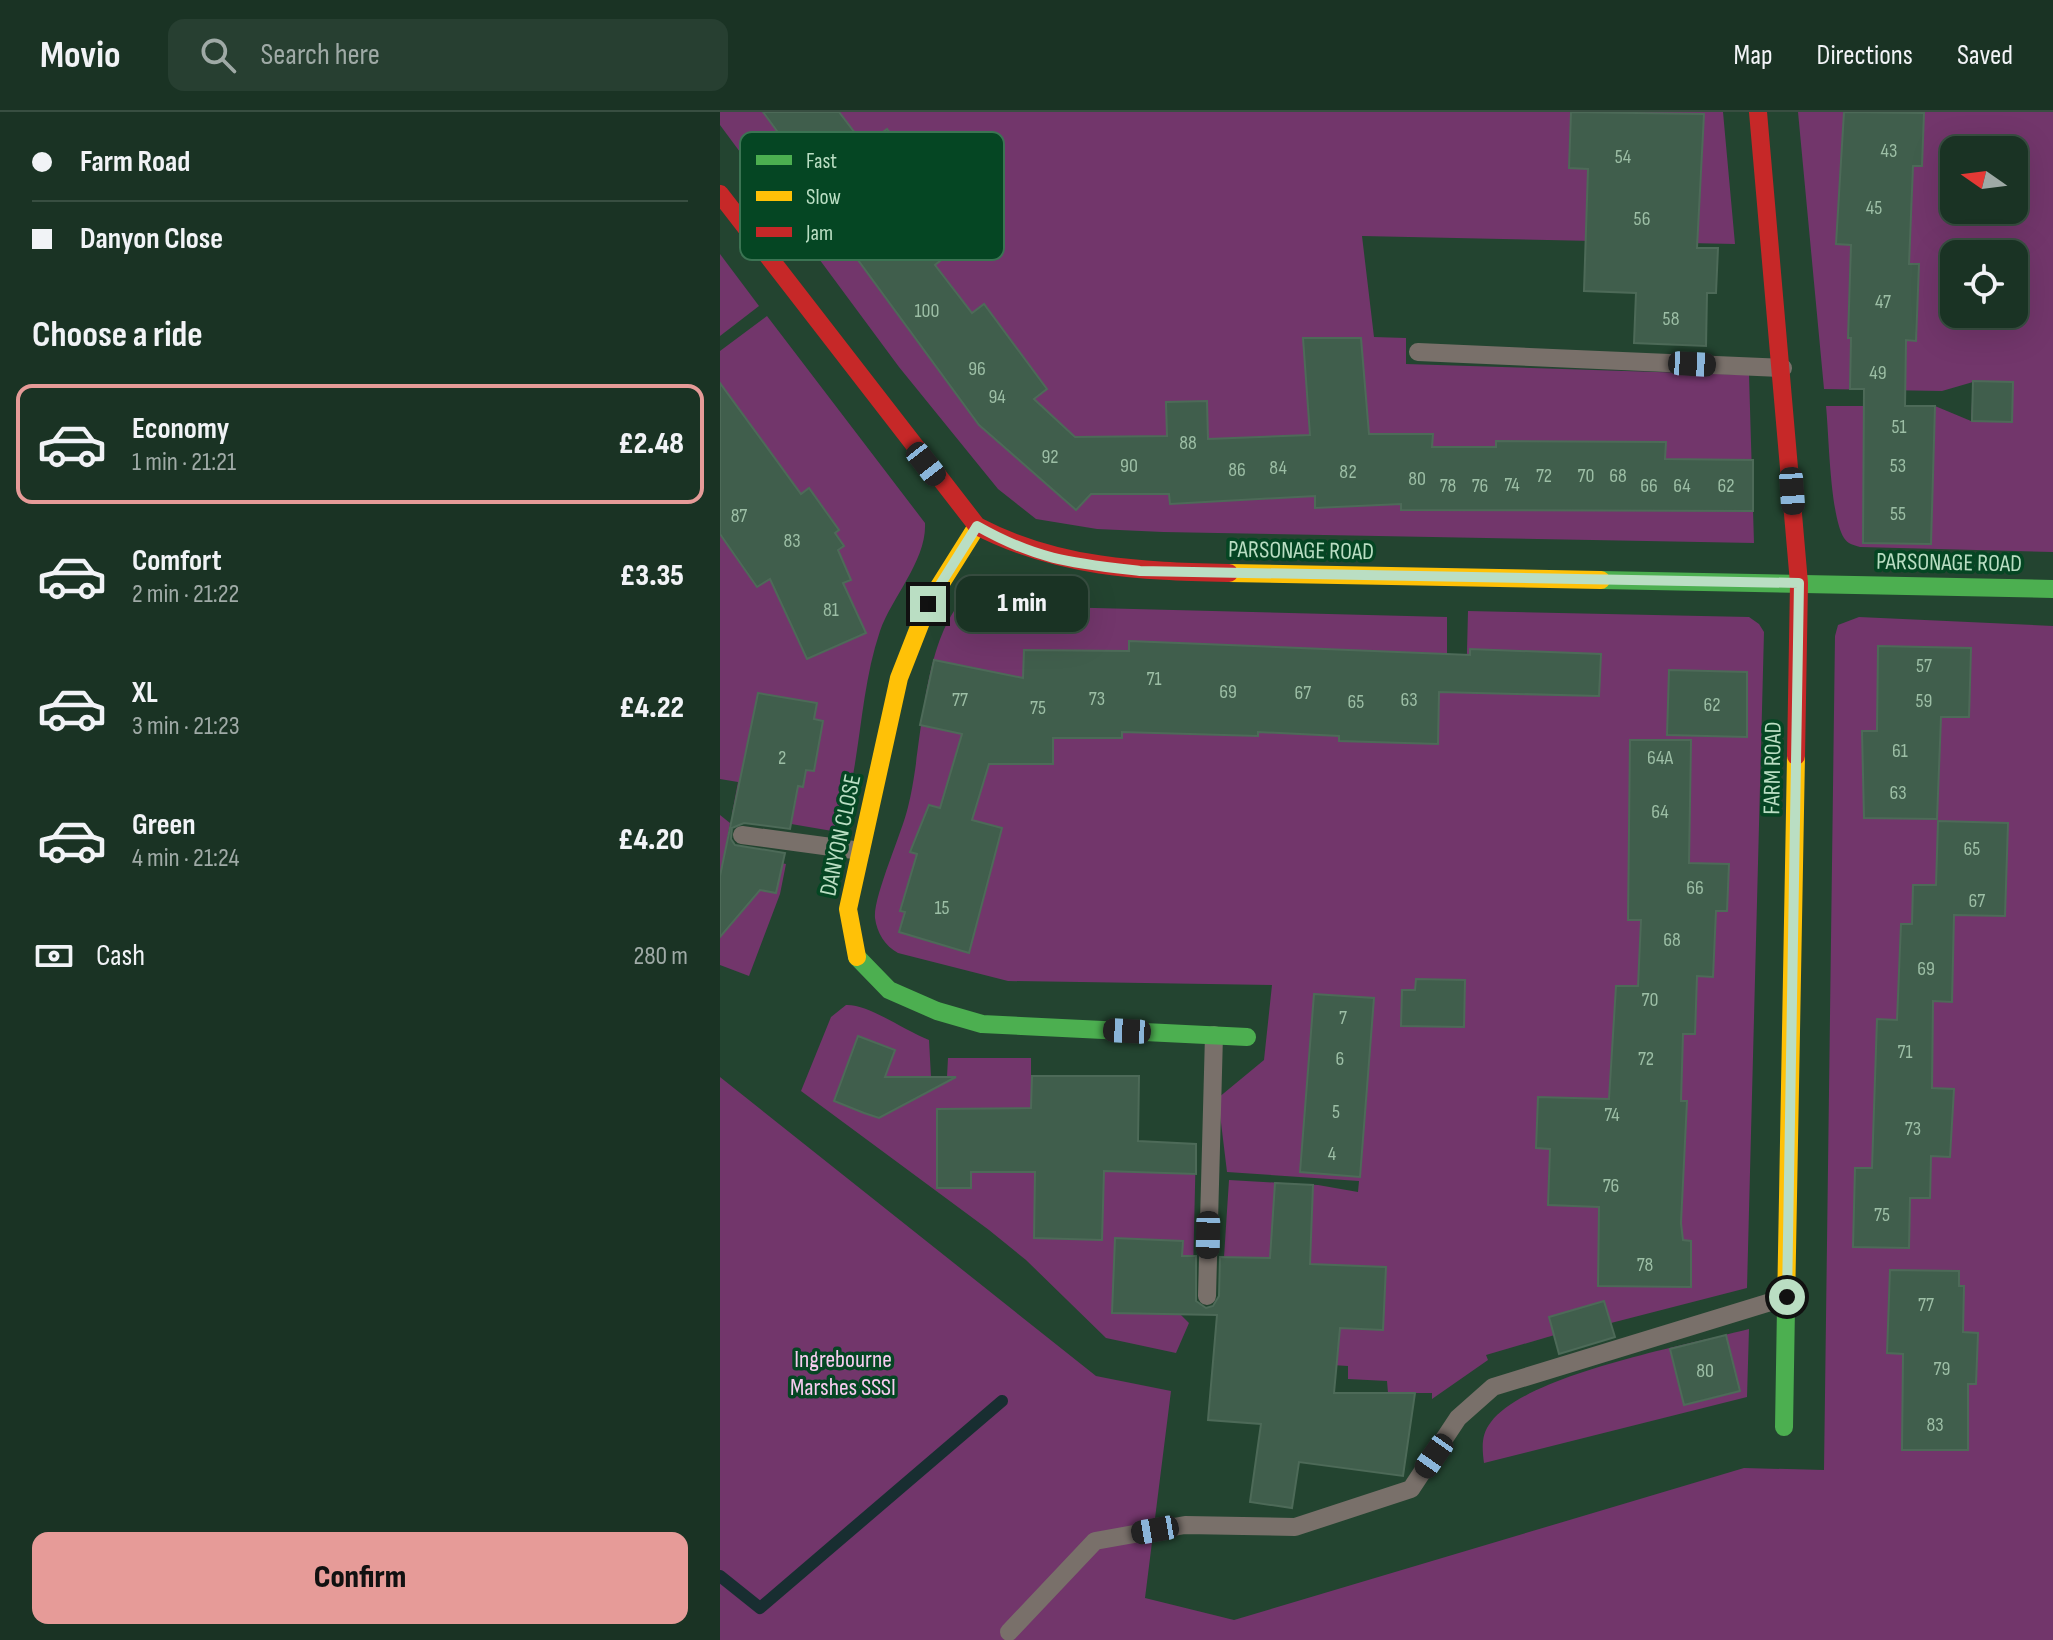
<!DOCTYPE html>
<meta charset="utf-8">
<style>
:root{--surface:#1a3324;--page:#273f31;--text:#f1f3f6;--muted:#9faaa6;--line:#384e41;--accent:#e69b98}
body{margin:0;font-family:"Sofia Sans Condensed",sans-serif;background:var(--page);color:var(--text);height:100vh;display:flex;flex-direction:column;font-size:30px;white-space:nowrap}
*{box-sizing:border-box;margin:0}
p{font-size:26px;color:var(--muted)}
.icon{flex:none;width:44px;height:44px;fill:none;stroke:currentColor;stroke-width:2;stroke-linecap:round;stroke-linejoin:round}
.map{position:relative;flex:1;overflow:hidden}
.panel{display:flex;flex-direction:column;background:var(--surface);width:720px}
.panel>*{flex:none}
.guide{display:grid;align-content:center;height:176px;padding:0 32px;background:var(--surface)}
.needle{width:52px;rotate:284deg}
.fabs{position:absolute;left:1220px;top:24px;display:grid;gap:16px}
.fabs a{display:grid;place-items:center;width:88px;height:88px;border-radius:16px;background:var(--surface);box-shadow:0 8px 32px #0002,0 0 0 2px var(--line);font-size:40px}
.end{position:absolute;width:36px;height:36px;margin:-18px;border:10px solid #badec3;background:#111;box-shadow:0 0 0 4px #111}
.from{border-radius:50%}
.bubble{position:absolute;height:56px;border-radius:16px;background:var(--surface);box-shadow:0 8px 32px #0002,0 0 0 2px var(--line);font-size:26px;font-weight:800;line-height:56px;text-align:center}
.car{position:absolute;width:24px;height:48px;margin:-24px -12px;border-radius:10px;box-shadow:0 0 6px 2px #0007;background:linear-gradient(#222 24%,#8ab4d8 0 40%,#222 0 76%,#8ab4d8 0 86%,#222 0)}
.guide b{display:flex;align-items:center;gap:28px;height:76px;font-size:30px}
.guide b+b{border-top:2px solid var(--line)}
.guide i{width:20px;height:20px;background:var(--text)}
ul{padding:0;list-style:none}
li{display:flex;align-items:center;gap:24px;height:120px;margin:0 16px 12px;padding:0 16px;border:4px solid transparent;border-radius:16px}
li div{flex:1}
li b{display:block;font-size:30px}
li em{font-style:normal;font-weight:800}
li.selected{border-color:var(--accent)}
li>.icon{width:72px;height:72px;stroke-width:1.5}
h2{padding:0 32px;font-size:36px;line-height:96px}
.pay{display:flex;align-items:center;gap:20px;height:88px;padding:0 32px;font-size:30px}
.pay p{margin-inline-start:auto}
.cta{display:flex;gap:16px;margin-top:auto;padding:16px 32px}
.cta a{flex:1;height:92px;border-radius:16px;background:var(--accent);color:#111;font-size:32px;font-weight:800;line-height:92px;text-align:center}
header{display:flex;align-items:center;gap:48px;box-sizing:border-box;height:112px;padding:0 40px;background:var(--surface);border-bottom:2px solid var(--line)}
header strong{font-size:38px}
nav{display:flex;gap:44px;margin-inline-start:auto;font-size:28px}
.search{width:560px;height:72px;background:var(--page);display:flex;align-items:center;gap:20px;box-sizing:border-box;padding:0 28px;border-radius:16px;color:var(--muted);font-size:30px}
main{display:flex;flex:1;min-height:0}
.map>svg:first-child{display:block}
</style>
<header>
<strong>Movio</strong>
<div class="search"><svg class="icon" aria-label="search" viewBox="0 0 24 24"><circle cx="10" cy="10" r="6"/><path d="M15 15l6 6"/></svg>Search here</div>
<nav><a>Map</a><a>Directions</a><a>Saved</a></nav>
</header>
<main>
<section class="panel">
<div class="guide">
<b><i class="from"></i>Farm Road</b>
<b><i></i>Danyon Close</b>
</div>
<h2>Choose a ride</h2>
<ul>
<li class="selected"><svg class="icon" aria-label="car" viewBox="0 0 24 24"><path d="M5 17H2v-5l4-1 3-4h7l3 4 3 1v5h-3M9 17h6M6 11h13"/><circle cx="7" cy="17" r="2"/><circle cx="17" cy="17" r="2"/></svg><div><b>Economy</b><p>1 min · 21:21</p></div><em>£2.48</em></li>
<li><svg class="icon" aria-label="car" viewBox="0 0 24 24"><path d="M5 17H2v-5l4-1 3-4h7l3 4 3 1v5h-3M9 17h6M6 11h13"/><circle cx="7" cy="17" r="2"/><circle cx="17" cy="17" r="2"/></svg><div><b>Comfort</b><p>2 min · 21:22</p></div><em>£3.35</em></li>
<li><svg class="icon" aria-label="car" viewBox="0 0 24 24"><path d="M5 17H2v-5l4-1 3-4h7l3 4 3 1v5h-3M9 17h6M6 11h13"/><circle cx="7" cy="17" r="2"/><circle cx="17" cy="17" r="2"/></svg><div><b>XL</b><p>3 min · 21:23</p></div><em>£4.22</em></li>
<li><svg class="icon" aria-label="car" viewBox="0 0 24 24"><path d="M5 17H2v-5l4-1 3-4h7l3 4 3 1v5h-3M9 17h6M6 11h13"/><circle cx="7" cy="17" r="2"/><circle cx="17" cy="17" r="2"/></svg><div><b>Green</b><p>4 min · 21:24</p></div><em>£4.20</em></li>
</ul>
<div class="pay"><svg class="icon" aria-label="cash" viewBox="0 0 24 24"><path d="M3 7h18v10H3z"/><circle cx="12" cy="12" r="2"/></svg>Cash<p>280 m</p></div>
<div class="cta"><a>Confirm</a></div>
</section>
<div class="map">
<svg width="1333" height="1528" viewBox="0 0 1333 1528">
<rect width="100%" height="100%" fill="#234430"/>
<g fill="#72366b" fill-rule="evenodd">
<polygon points="0,0 1003,0 1015,132 642,124 654,225 686,226 686,252 1029,263 1034,431 443,420 377,417 316,407 278,377 179,255 0,13"/>
<path d="M1078,0H1333V440L1140,435C1133,433 1128,432 1124,426C1110,404 1109,323 1106,294H1215L1251,309L1253,270L1222,279L1104,277ZM1234,38H1294V98H1234ZM1234,142H1294V202H1234Z"/>
<polygon points="0,142 39,194 0,224"/>
<path d="M47,204L205,411C207,448 172,485 160,519C138,584 142,655 118,720L12,702L18,670L0,667V239Z"/>
<path d="M256,476L263,492L292,494L727,505V580H746L748,499L1029,505L1039,512L1044,520L1027,1176L891,1211L889,1207L766,1243L768,1248L712,1287V1281H668L667,1269L628,1267V1254L516,1247L504,1145L509,1068L598,1073L638,1080L639,1069L507,1060L498,986L544,948L552,873L288,869L178,841C165,834 157,821 155,806C153,785 182,721 188,695C204,634 200,514 256,476Z"/>
<polygon points="1139,505 1333,514 1333,1528 0,1528 0,965 376,1264 451,1279 425,1486 514,1508 1024,1356 1104,1358 1115,524 1118,513"/>
<polygon points="0,703 10,711 5,740 66,752 60,782 29,864 0,853"/>
<path d="M126,893C149,892 185,919 209,928L211,965H227L228,946H311V1008L418,1029L476,1032L473,1162L460,1202L469,1211L456,1241L386,1226L306,1148L269,1118L81,979L111,905Z"/>
<path d="M1029,1217L1027,1285L764,1351C762,1336 761,1322 771,1310C807,1262 968,1233 1029,1217Z"/>
</g>
<g fill="none" stroke-linecap="round" stroke-linejoin="round">
<polyline stroke="#182e31" stroke-width="12" points="0,1464 40,1496 282,1289"/>
</g>
<g fill="#405e4c" stroke="#4d6a58" stroke-width="2">
<polygon points="43,0 119,0 145,34 167,17 201,64 190,72 239,134 215,153 252,201 264,192 327,277 314,287 355,325 447,324 446,290 487,289 488,327 590,323 583,226 641,226 649,322 713,322 712,335 776,335 776,329 946,330 945,347 1033,348 1033,399 681,398 681,392 595,396 595,384 450,392 449,382 371,382 356,398 259,313 138,148 141,145 90,75 95,71"/>
<polygon points="851,0 984,2 977,136 998,136 996,181 987,181 986,234 914,231 916,181 864,179 868,57 849,56"/>
<polygon points="1124,0 1204,1 1202,54 1193,54 1189,152 1199,152 1196,229 1186,228 1185,294 1215,294 1211,432 1143,431 1144,277 1130,277 1131,226 1128,226 1131,133 1116,132"/>
<polygon points="1253,269 1293,270 1292,310 1252,309"/>
<polygon points="0,271 81,382 89,376 119,418 115,421 124,434 118,438 131,468 123,471 146,521 87,547 50,467 37,475 0,422"/>
<polygon points="409,529 750,543 750,537 881,542 879,584 719,580 718,632 619,629 619,624 538,620 538,624 402,620 402,626 333,626 333,652 269,652 252,708 282,716 249,841 179,820 185,800 180,799 197,742 190,740 209,693 220,696 242,622 200,613 214,548 303,566 304,538 409,539"/>
<polygon points="1158,534 1251,536 1249,605 1221,605 1217,707 1144,706 1142,619 1157,619"/>
<polygon points="949,558 1027,560 1027,625 947,623"/>
<polygon points="38,581 97,591 94,607 103,609 94,659 86,658 83,675 78,674 70,717 24,711 12,716 11,727 15,733 65,741 56,781 40,778 0,825 0,764"/>
<polygon points="910,628 971,628 969,751 1009,752 1007,799 996,799 993,865 977,864 975,922 963,922 961,989 967,989 961,1111 963,1128 971,1129 971,1175 878,1174 879,1095 828,1093 830,1037 816,1036 818,985 889,987 896,874 918,874 921,808 908,808"/>
<polygon points="1218,709 1288,711 1285,804 1234,803 1232,890 1213,889 1212,976 1234,977 1230,1045 1211,1044 1210,1086 1190,1086 1189,1136 1133,1135 1135,1056 1152,1056 1157,907 1177,908 1181,812 1192,812 1193,773 1216,773"/>
<polygon points="696,867 745,868 744,915 681,914 682,878 695,878"/>
<polygon points="594,882 654,886 640,1065 580,1060"/>
<polygon points="138,924 175,938 165,965 236,965 159,1006 144,1001 114,989"/>
<polygon points="312,964 419,964 418,1029 476,1032 476,1062 384,1059 382,1128 314,1126 315,1060 251,1060 251,1076 217,1076 217,997 311,996"/>
<polygon points="555,1071 593,1073 590,1152 666,1155 663,1218 620,1216 614,1281 695,1281 683,1364 579,1350 572,1396 530,1390 541,1312 488,1308 497,1203 392,1201 395,1126 463,1129 462,1144 476,1144 476,1189 486,1196 493,1194 499,1184 500,1145 550,1146"/>
<polygon points="1170,1158 1239,1159 1239,1174 1244,1174 1243,1220 1258,1221 1256,1272 1248,1272 1248,1338 1182,1338 1183,1242 1167,1241"/>
<polygon points="884,1189 895,1225 839,1242 829,1205"/>
<polygon points="1006,1223 1020,1279 964,1293 950,1237"/>
</g>
<g fill="none" stroke-linecap="round" stroke-linejoin="round">
<g stroke="#79706a" stroke-width="18">
<polyline points="698,240 1063,256"/>
<polyline points="22,723 141,739"/>
<polyline points="487,1184 494,923"/>
<polyline points="289,1520 375,1429 465,1413 575,1415 691,1377 738,1306 773,1275 1067,1185"/>
</g>
<g stroke="#4caf50" stroke-width="18">
<polyline points="881,468 1333,477"/>
<polyline points="137,845 169,878 217,899 262,912 527,925"/>
<polyline points="1064,1315 1066,1195"/>
</g>
<g stroke="#ffc107" stroke-width="18">
<polyline points="509,461 881,468"/>
<polyline points="137,845 128,797 179,566 208,492 257,414"/>
<polyline points="1066,1195 1076,644"/>
</g>
<g stroke="#c62828" stroke-width="18">
<polyline points="1038,0 1079,471 1076,644"/>
<path d="M0,82L257,414C338,456 420,459 509,461"/>
</g>
</g>
<g fill="none" stroke-linecap="round" stroke-linejoin="round">
<path stroke="#badec3" stroke-width="10" d="M208,492L257,414C317,448 352,451 420,459L1079,471L1067,1185"/>
</g>
<g text-anchor="middle" stroke-width="7" stroke-linejoin="round" paint-order="stroke">
<g font-size="20" fill="#9cbea5">
<text x="1169" y="45">43</text>
<text x="903" y="51">54</text>
<text x="1154" y="102">45</text>
<text x="922" y="113">56</text>
<text x="1163" y="196">47</text>
<text x="207" y="205">100</text>
<text x="951" y="213">58</text>
<text x="257" y="263">96</text>
<text x="1158" y="267">49</text>
<text x="277" y="291">94</text>
<text x="1179" y="321">51</text>
<text x="468" y="337">88</text>
<text x="330" y="351">92</text>
<text x="409" y="360">90</text>
<text x="1178" y="360">53</text>
<text x="558" y="362">84</text>
<text x="517" y="364">86</text>
<text x="628" y="366">82</text>
<text x="824" y="370">72</text>
<text x="866" y="370">70</text>
<text x="898" y="370">68</text>
<text x="697" y="373">80</text>
<text x="792" y="379">74</text>
<text x="728" y="380">78</text>
<text x="760" y="380">76</text>
<text x="929" y="380">66</text>
<text x="962" y="380">64</text>
<text x="1006" y="380">62</text>
<text x="1178" y="408">55</text>
<text x="19" y="410">87</text>
<text x="72" y="435">83</text>
<text x="111" y="504">81</text>
<text x="1204" y="560">57</text>
<text x="434" y="573">71</text>
<text x="508" y="586">69</text>
<text x="583" y="587">67</text>
<text x="377" y="593">73</text>
<text x="240" y="594">77</text>
<text x="689" y="594">63</text>
<text x="1204" y="595">59</text>
<text x="636" y="596">65</text>
<text x="992" y="599">62</text>
<text x="318" y="602">75</text>
<text x="1180" y="645">61</text>
<text x="62" y="652">2</text>
<text x="940" y="652">64A</text>
<text x="1178" y="687">63</text>
<text x="940" y="706">64</text>
<text x="1252" y="743">65</text>
<text x="975" y="782">66</text>
<text x="1257" y="795">67</text>
<text x="222" y="802">15</text>
<text x="952" y="834">68</text>
<text x="1206" y="863">69</text>
<text x="930" y="894">70</text>
<text x="623" y="912">7</text>
<text x="1185" y="946">71</text>
<text x="620" y="953">6</text>
<text x="926" y="953">72</text>
<text x="616" y="1006">5</text>
<text x="892" y="1009">74</text>
<text x="1193" y="1023">73</text>
<text x="612" y="1048">4</text>
<text x="891" y="1080">76</text>
<text x="1162" y="1109">75</text>
<text x="925" y="1159">78</text>
<text x="1206" y="1199">77</text>
<text x="1222" y="1263">79</text>
<text x="985" y="1265">80</text>
<text x="1215" y="1319">83</text>
</g>
<g font-size="24" fill="#badec3" stroke="#054623">
<text transform="translate(581 438) rotate(1)" y="8">PARSONAGE ROAD</text>
<text transform="translate(1229 450) rotate(1)" y="8">PARSONAGE ROAD</text>
<text transform="translate(1052 656) rotate(-89)" y="8">FARM ROAD</text>
<text transform="translate(120 723) rotate(-78)" y="8">DANYON CLOSE</text>
</g>
<g font-size="24" fill="#f8ccf0" stroke="#054623">
<text x="123" y="1255">Ingrebourne<tspan x="123" dy="28">Marshes SSSI</tspan></text>
</g>
</g>
<rect x="20" y="20" width="264" height="128" rx="12" fill="#054623" stroke="#3b7453" stroke-width="2"/>
<rect x="36" y="43" width="36" height="10" fill="#4caf50"/>
<rect x="36" y="79" width="36" height="10" fill="#ffc107"/>
<rect x="36" y="115" width="36" height="10" fill="#c62828"/>
<g font-size="22" fill="#badec3">
<text x="86" y="56">Fast</text>
<text x="86" y="92">Slow</text>
<text x="86" y="128">Jam</text>
</g>
</svg>
<div class="fabs">
<a><svg class="needle" viewBox="-14 -14 28 28"><path d="M0-13l5 13h-10z" fill="#e53935"/><path d="M0 13l5-13h-10z" fill="#9faaa6"/></svg></a>
<a><svg class="icon" aria-label="locate" viewBox="0 0 24 24"><circle cx="12" cy="12" r="6"/><path d="M12 2v4M12 18v4M2 12h4M18 12h4"/></svg></a>
</div>
<i class="end from" style="left:1067px;top:1185px"></i>
<i class="end" style="left:208px;top:492px"></i>
<div class="bubble" style="left:236px;top:464px;width:132px">1 min</div>
<i class="car" style="left:972px;top:252px;rotate:93deg"></i>
<i class="car" style="left:206px;top:352px;rotate:142deg"></i>
<i class="car" style="left:1072px;top:379px;rotate:176deg"></i>
<i class="car" style="left:407px;top:919px;rotate:273deg"></i>
<i class="car" style="left:488px;top:1123px;rotate:181deg"></i>
<i class="car" style="left:714px;top:1344px;rotate:215deg"></i>
<i class="car" style="left:435px;top:1418px;rotate:260deg"></i>
</div>
</main>
